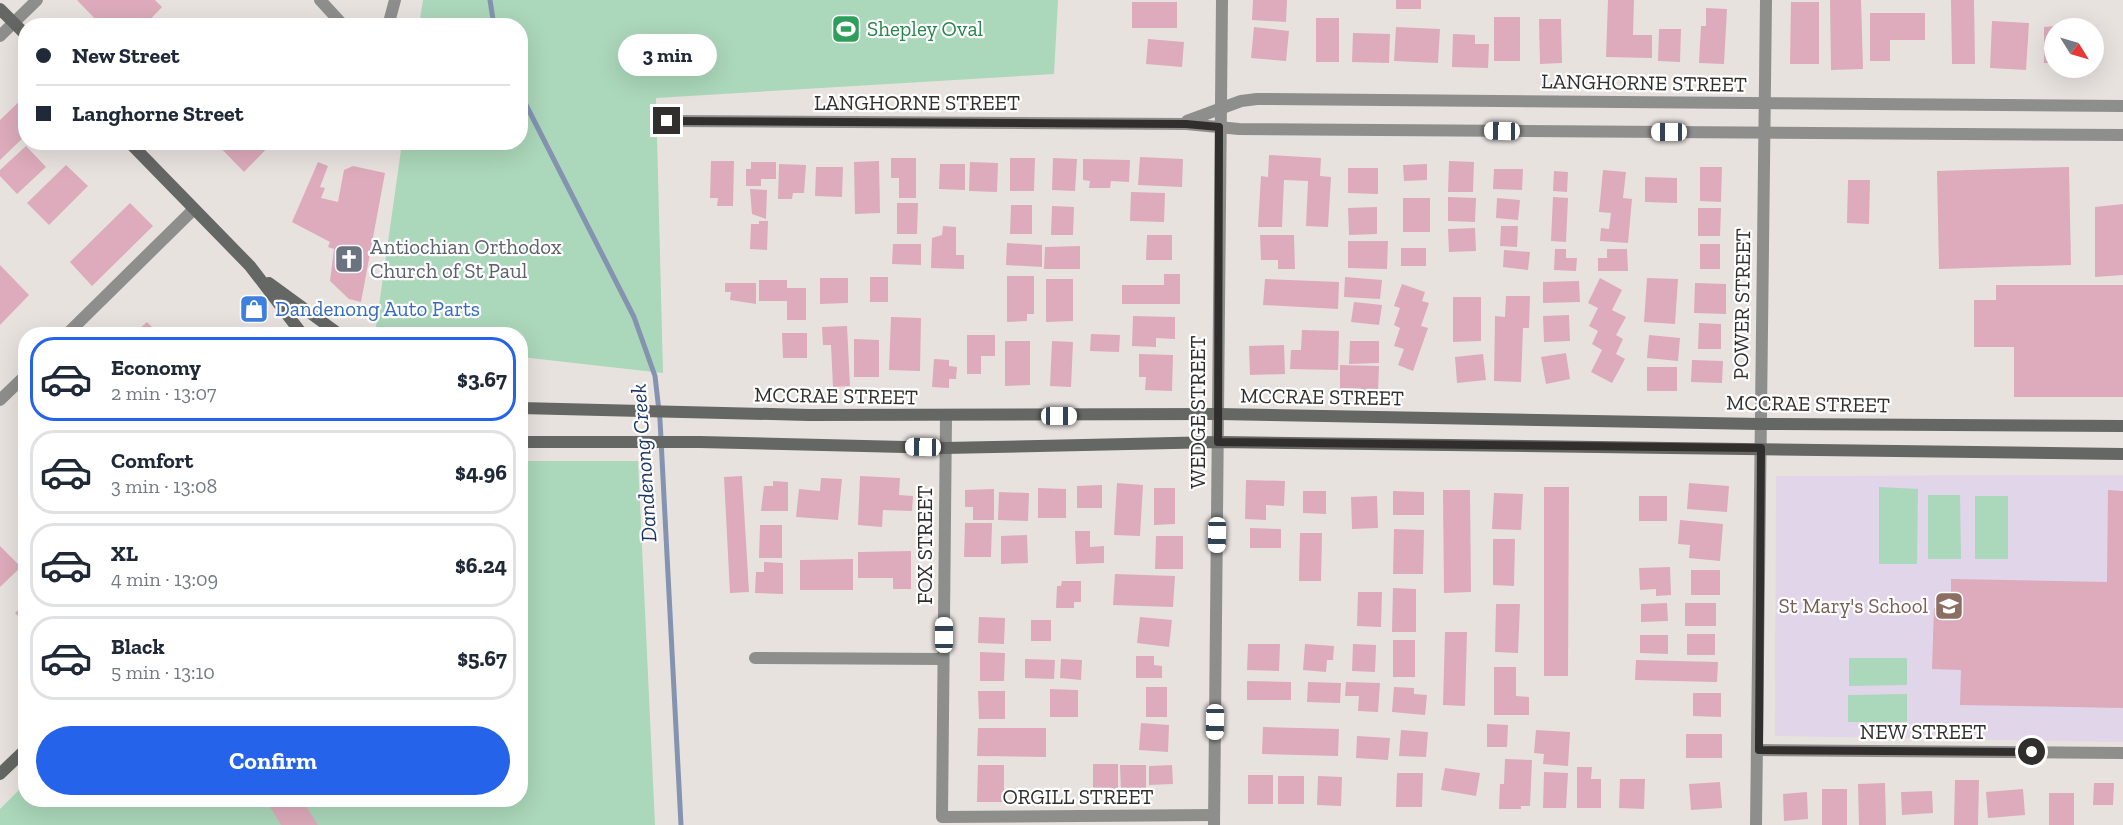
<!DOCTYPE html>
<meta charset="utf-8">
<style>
:root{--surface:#fff;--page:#f6f6f7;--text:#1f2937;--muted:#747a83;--line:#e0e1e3;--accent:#2563eb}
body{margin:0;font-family:"Zilla Slab",serif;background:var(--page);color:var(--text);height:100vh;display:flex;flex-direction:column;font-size:22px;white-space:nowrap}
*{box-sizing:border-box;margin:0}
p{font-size:20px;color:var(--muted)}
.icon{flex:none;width:33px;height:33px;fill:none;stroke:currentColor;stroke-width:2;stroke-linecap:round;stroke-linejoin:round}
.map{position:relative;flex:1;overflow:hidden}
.panel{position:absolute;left:18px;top:327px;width:510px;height:480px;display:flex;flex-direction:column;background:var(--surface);border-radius:24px;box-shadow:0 6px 24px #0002}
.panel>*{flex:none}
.top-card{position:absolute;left:18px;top:18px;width:510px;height:132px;border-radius:24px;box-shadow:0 6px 24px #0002;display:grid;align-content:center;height:132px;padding:0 18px;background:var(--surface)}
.needle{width:39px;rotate:127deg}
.controls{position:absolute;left:2044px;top:18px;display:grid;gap:12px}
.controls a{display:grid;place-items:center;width:60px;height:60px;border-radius:50%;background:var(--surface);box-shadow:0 6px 24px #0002;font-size:30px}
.end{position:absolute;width:27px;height:27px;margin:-14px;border:8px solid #312f2e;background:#fff;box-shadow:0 0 0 3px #fff}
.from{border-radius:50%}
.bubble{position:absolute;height:42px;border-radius:21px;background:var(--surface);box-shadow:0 6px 24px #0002;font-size:20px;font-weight:700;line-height:42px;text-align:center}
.car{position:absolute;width:18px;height:36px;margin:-18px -9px;border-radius:8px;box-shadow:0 0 4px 2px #0007;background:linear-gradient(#fff 24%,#345 0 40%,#fff 0 76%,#345 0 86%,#fff 0)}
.top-card b{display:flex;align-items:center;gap:21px;height:57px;font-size:22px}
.top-card b+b{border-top:2px solid var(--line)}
.top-card i{width:15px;height:15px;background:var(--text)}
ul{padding:10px 0 0;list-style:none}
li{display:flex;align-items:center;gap:18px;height:84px;margin:0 12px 9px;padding:0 6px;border:3px solid var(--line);border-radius:24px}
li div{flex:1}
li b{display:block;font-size:22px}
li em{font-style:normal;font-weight:700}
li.current{border-color:var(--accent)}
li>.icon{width:54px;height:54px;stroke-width:1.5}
.primary-button{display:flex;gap:12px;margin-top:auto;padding:12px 18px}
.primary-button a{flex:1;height:69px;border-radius:36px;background:var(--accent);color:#fff;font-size:24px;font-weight:700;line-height:69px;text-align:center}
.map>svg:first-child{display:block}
</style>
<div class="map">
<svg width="2123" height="825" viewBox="0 0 2123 825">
<rect width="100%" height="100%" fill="#e8e2df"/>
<polygon fill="#e0d5e9" points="2123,475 2123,742 1775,736 1776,476"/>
<g fill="#abd7ba">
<polygon points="423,0 1058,0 1054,74 656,98 663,373 521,357 520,334 375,334 402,143 520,142 520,26 419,25"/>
<polygon points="521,461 638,461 655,825 0,825 0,809 25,784 26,800 520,800"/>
<polygon points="1879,487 1918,489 1917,564 1879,564"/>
<polygon points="1928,495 1960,495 1961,559 1928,559"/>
<rect x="1975" y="496" width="33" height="63"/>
<polygon points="1849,658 1907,658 1907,685 1849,686"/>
<polygon points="1907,694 1907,722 1848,722 1848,695"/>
</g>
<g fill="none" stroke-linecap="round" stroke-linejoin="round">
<g stroke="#8494b0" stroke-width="5">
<polyline points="490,0 494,26"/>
<polyline points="520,93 634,317 655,376 660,420 681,825"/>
</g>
</g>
<g fill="#ddabbb">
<polygon points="77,0 155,0 162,7 144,26 96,26 99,23"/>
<polygon points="1253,0 1287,0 1286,22 1252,20"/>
<rect x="1396" y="0" width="25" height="9"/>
<polygon points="1608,0 1634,0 1633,35 1652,35 1652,58 1606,57"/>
<polygon points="1830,0 1861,0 1863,69 1831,70"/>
<polygon points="1951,0 1974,0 1975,64 1952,64"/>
<rect x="1132" y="2" width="45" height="26"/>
<polygon points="1791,2 1819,2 1819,64 1790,64"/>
<polygon points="1706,8 1727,9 1724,64 1699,63 1701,26 1706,26"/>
<polygon points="1870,13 1925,13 1925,40 1890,40 1890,61 1870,61"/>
<rect x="1494" y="17" width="26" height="44"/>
<rect x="1316" y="18" width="23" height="44"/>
<polygon points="1539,19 1561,19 1562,63 1540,64"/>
<polygon points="1992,21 2029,23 2026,70 1990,68"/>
<polygon points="2055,26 2055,63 2044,63 2044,27"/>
<polygon points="1254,27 1289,31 1286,61 1251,58"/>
<polygon points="1396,27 1440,29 1438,63 1394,61"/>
<polygon points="1659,29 1681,29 1680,62 1658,61"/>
<polygon points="1353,33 1390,34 1389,63 1352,62"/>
<polygon points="1453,34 1475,35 1475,44 1489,44 1488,68 1452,67"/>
<polygon points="1148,39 1184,42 1182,67 1146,64"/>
<polygon points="24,97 26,135 0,160 0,120"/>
<polygon points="215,142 273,142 244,172"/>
<polygon points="26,146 46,167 17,194 0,176 0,170"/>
<polygon points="1269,155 1321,158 1320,176 1331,177 1328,227 1306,226 1308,181 1284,180 1282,227 1258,227 1261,176 1268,177"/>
<polygon points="1140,157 1183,159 1182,187 1138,185"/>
<polygon points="891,158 916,158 916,198 899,198 899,178 891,178"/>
<polygon points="1010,158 1035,158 1034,191 1010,191"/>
<polygon points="1053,158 1077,159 1075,191 1052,190"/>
<polygon points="1083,159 1130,160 1129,182 1111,181 1110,188 1089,188 1090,181 1083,180"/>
<polygon points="711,161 734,161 733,206 717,206 718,198 710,198"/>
<polygon points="879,161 880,213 855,214 854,162"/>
<polygon points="1449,161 1474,162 1473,192 1448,192"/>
<polygon points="318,162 328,166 320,187 325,188 321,198 338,202 344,170 353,166 385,173 361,302 349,299 330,281 334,249 328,247 330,242 292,222"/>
<polygon points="751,162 776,162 776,179 761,179 761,186 746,186 746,169 751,169"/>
<polygon points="970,162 998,163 997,192 969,191"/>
<polygon points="779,164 806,165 804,193 793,193 792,199 778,199"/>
<polygon points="940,164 965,164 965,190 939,189"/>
<polygon points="1427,164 1427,180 1404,181 1403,165"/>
<polygon points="66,165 88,186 49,225 27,203"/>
<polygon points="816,167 843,167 842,197 815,196"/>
<polygon points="1700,167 1722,167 1721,202 1700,201"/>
<polygon points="2069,167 2071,265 1939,269 1937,171"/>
<polygon points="1348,168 1378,168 1378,194 1348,193"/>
<polygon points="1494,169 1523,169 1522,190 1493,189"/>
<polygon points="1603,170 1626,172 1623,198 1632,199 1628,243 1600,241 1601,228 1609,229 1611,213 1599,212"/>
<polygon points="1554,171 1568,172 1567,192 1553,191"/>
<polygon points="1645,177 1677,178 1677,203 1645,202"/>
<polygon points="1848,180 1870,180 1869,224 1847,223"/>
<polygon points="750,189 767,190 766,219 752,214"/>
<polygon points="1131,192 1165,193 1164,222 1130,221"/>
<polygon points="1448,197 1476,198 1475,222 1448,221"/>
<polygon points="1553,197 1568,198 1566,242 1551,241"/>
<rect x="1403" y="198" width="27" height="34"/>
<polygon points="1497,198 1520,200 1518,220 1496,218"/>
<polygon points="130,203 153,226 92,286 70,262"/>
<polygon points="897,203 918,203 917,234 897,234"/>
<polygon points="2123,204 2123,275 2095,277 2095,207"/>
<polygon points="1011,205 1032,205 1032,234 1010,234"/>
<polygon points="1052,206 1074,207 1073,235 1051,235"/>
<polygon points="1377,207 1377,234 1349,235 1348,208"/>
<polygon points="1698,208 1721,208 1720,236 1698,236"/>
<polygon points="759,221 768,221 767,250 750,249 751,224 759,224"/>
<polygon points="943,226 956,227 956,255 964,255 964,269 931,268 932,238 942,235"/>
<polygon points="1501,226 1518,226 1517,247 1500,246"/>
<polygon points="1475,228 1476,251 1449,252 1448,229"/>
<polygon points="1147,235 1172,235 1172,260 1146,260"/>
<polygon points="1260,235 1294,235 1295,269 1278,269 1278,260 1261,260"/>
<polygon points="1348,241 1388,241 1387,269 1348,268"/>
<polygon points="1007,243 1042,245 1042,267 1006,265"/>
<polygon points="893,244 921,244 921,265 892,264"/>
<rect x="1700" y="244" width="20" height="25"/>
<polygon points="1080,246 1080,269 1044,269 1045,247"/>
<rect x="1401" y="248" width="25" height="18"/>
<polygon points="1555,249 1566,249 1566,258 1577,258 1576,271 1554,270"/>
<polygon points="1607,249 1627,249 1628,271 1598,271 1598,258 1607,258"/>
<polygon points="1504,250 1530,252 1528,270 1503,267"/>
<polygon points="0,265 29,295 0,325"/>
<polygon points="1164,274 1180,274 1180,304 1122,304 1122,285 1164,285"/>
<polygon points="1007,276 1034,276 1034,314 1027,314 1027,321 1007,322"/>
<rect x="870" y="277" width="18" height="25"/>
<polygon points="1345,277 1382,280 1380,299 1344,297"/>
<polygon points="820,278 848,278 848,303 820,304"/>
<polygon points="1600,278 1622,290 1612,310 1626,317 1616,335 1623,339 1616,354 1625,359 1612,383 1591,372 1602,350 1592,344 1598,331 1589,326 1598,308 1588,303"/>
<polygon points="1647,278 1678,279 1675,324 1644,322"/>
<polygon points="1046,279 1073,279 1073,321 1046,322"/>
<polygon points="1265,279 1339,282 1338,309 1263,305"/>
<polygon points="759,280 787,280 787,288 806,288 806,320 787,320 787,301 759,301"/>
<polygon points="1579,281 1580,302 1543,303 1543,282"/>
<polygon points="725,283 756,283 756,304 730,300 731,292 725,292"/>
<polygon points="1695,283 1726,284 1726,314 1694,313"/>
<polygon points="1402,284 1425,292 1422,301 1429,303 1421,326 1428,328 1413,371 1398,365 1404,349 1394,346 1400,328 1394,325 1400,308 1394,306"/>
<polygon points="1996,285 2123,285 2123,397 2014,397 2014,347 1974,347 1974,300 1996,300"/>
<polygon points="1506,296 1530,296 1529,328 1523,328 1521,382 1494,381 1495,316 1505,317"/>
<polygon points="1453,297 1481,297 1481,341 1453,342"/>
<polygon points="1354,302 1382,305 1379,325 1351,322"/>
<polygon points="1569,315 1570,341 1544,342 1543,316"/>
<polygon points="1133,316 1175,317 1175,339 1156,338 1156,347 1132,346"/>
<polygon points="891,317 921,318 920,371 889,370"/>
<polygon points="147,322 159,334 133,334"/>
<polygon points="1699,323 1721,324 1721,349 1698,349"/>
<polygon points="847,326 850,386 833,387 831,345 823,345 822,327"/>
<polygon points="1302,330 1339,331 1338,370 1290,369 1291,350 1301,350"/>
<polygon points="782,333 807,333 807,358 783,358"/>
<polygon points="1091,334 1120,335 1119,352 1090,351"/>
<polygon points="967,335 995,335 995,356 981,356 981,374 967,374"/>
<polygon points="1649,335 1680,338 1678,361 1647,358"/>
<polygon points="854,339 879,340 879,377 854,377"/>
<polygon points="1005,341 1030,341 1030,385 1005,386"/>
<polygon points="1052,341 1073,342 1071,387 1050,386"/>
<polygon points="1350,341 1379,341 1379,363 1349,364"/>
<polygon points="1284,345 1285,374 1250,375 1249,346"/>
<polygon points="1566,353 1570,379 1546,384 1541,357"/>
<polygon points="1139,354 1173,355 1172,391 1145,390 1146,377 1139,377"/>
<polygon points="1483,354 1486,380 1457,383 1455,357"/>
<polygon points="934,359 949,360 949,366 957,367 956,379 949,379 949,388 932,387"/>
<polygon points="1692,360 1723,361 1722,383 1691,382"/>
<polygon points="1340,365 1379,366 1378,391 1340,390"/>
<rect x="1647" y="367" width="30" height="24"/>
<polygon points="742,476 749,592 730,593 724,477"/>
<polygon points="860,476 900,478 899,495 913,496 912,511 883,510 882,527 858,525"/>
<polygon points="821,478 842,479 838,520 796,517 799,489 820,491"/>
<polygon points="1246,480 1285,481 1284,506 1266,505 1266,520 1245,519"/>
<polygon points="773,481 788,482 788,511 761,511 764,486 773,486"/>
<polygon points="1117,483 1143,485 1140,536 1114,535"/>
<polygon points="1689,483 1729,486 1727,512 1687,509"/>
<polygon points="1102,485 1102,508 1077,508 1077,486"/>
<polygon points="1544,487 1569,487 1568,676 1544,676"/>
<polygon points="1038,488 1066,489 1066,518 1038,518"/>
<polygon points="1154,488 1175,488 1175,524 1154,525"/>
<polygon points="994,489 994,520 973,520 973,507 965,507 965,490"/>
<polygon points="1443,490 1470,490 1471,592 1444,593"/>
<polygon points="2108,490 2123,491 2123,708 1960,705 1961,670 1932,669 1934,608 1951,608 1951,579 2107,582"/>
<polygon points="1303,491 1326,491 1326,514 1303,513"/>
<polygon points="1393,491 1424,492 1424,515 1393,515"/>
<polygon points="999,492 1029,493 1028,521 998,520"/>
<polygon points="1494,493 1523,494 1521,530 1492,529"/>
<polygon points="1377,496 1378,528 1352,529 1351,497"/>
<rect x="1639" y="496" width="28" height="25"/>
<polygon points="1680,520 1723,524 1720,561 1689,558 1690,545 1678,544"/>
<polygon points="965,523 992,523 991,557 964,557"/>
<polygon points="760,525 782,525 782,558 759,558"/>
<polygon points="1250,528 1281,529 1281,548 1250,548"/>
<polygon points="1394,529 1424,530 1423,574 1393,574"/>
<polygon points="1075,531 1090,531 1090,547 1104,546 1104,563 1076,564"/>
<polygon points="1300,533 1322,533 1321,581 1299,581"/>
<polygon points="1027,535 1028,563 1001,564 1001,536"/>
<polygon points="1156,536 1183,536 1183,569 1155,569"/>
<polygon points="1493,539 1515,539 1514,586 1493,585"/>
<polygon points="0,546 21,567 0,587"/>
<polygon points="911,551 911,589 893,589 893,578 858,578 858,552"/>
<polygon points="853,559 853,590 800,590 800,560"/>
<polygon points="764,562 783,563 783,594 755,593 756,572 764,572"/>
<polygon points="1670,567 1671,595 1656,596 1656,589 1640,590 1639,568"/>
<rect x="1691" y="570" width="29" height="25"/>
<polygon points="1115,574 1175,576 1173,607 1113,605"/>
<polygon points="1062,581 1081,581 1081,602 1074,602 1074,608 1056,608 1057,586 1061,586"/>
<polygon points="1393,588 1416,589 1416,632 1392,632"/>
<polygon points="1358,592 1382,592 1381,627 1357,626"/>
<polygon points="26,603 26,624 15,613"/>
<polygon points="1667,603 1668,621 1641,622 1641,604"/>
<rect x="1685" y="603" width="31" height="23"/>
<polygon points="1496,604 1520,604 1518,653 1495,652"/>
<polygon points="979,617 1005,618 1004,644 978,643"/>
<polygon points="1140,617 1172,620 1169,647 1137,643"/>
<rect x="1031" y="620" width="20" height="21"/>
<polygon points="1445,632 1467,632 1465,706 1443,705"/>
<rect x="1687" y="634" width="28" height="21"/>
<polygon points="1640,635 1668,635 1668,654 1640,653"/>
<rect x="1393" y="640" width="22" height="37"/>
<polygon points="1248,644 1280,644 1279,671 1247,670"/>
<polygon points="1305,644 1334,646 1333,660 1327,660 1326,672 1303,670"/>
<polygon points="1353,644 1376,645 1375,672 1352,671"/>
<polygon points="980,652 1005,653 1004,681 980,681"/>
<polygon points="1136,656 1154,656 1154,665 1162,666 1162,678 1136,678"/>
<polygon points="1025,659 1055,660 1054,679 1025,678"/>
<polygon points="1061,659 1082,660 1081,680 1060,678"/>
<polygon points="1636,660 1718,662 1717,682 1635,680"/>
<polygon points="1494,667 1516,667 1516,696 1529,697 1529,715 1494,715"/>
<polygon points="1247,681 1291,682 1291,700 1247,700"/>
<polygon points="1308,682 1341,683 1340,703 1307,702"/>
<polygon points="1346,682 1380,683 1378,712 1358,711 1359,696 1345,696"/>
<rect x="1146" y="687" width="21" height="30"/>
<polygon points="1394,687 1414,688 1414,694 1427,695 1425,715 1392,712"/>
<polygon points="1050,689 1078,690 1078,717 1050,717"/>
<polygon points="978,691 1005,691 1005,719 979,719"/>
<polygon points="1693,693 1721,693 1721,717 1693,716"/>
<polygon points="1141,723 1169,725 1168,752 1139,750"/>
<polygon points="1487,724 1508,725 1507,747 1487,747"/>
<polygon points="1263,727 1339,729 1338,756 1262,754"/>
<polygon points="978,728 1046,728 1046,757 977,756"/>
<polygon points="1401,730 1428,732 1426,757 1399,756"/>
<polygon points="1536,730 1570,732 1568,766 1543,764 1544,754 1534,753"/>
<rect x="1686" y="734" width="36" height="24"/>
<polygon points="1357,736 1390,738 1388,760 1356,758"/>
<polygon points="1505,759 1532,760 1530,806 1521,806 1521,809 1499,809 1500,784 1504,784"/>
<rect x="1093" y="764" width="25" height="29"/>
<polygon points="978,765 1004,765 1004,802 977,802"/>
<polygon points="1120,765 1146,765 1146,792 1121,793"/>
<polygon points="1172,765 1173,784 1149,785 1149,766"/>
<polygon points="1577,767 1592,767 1591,779 1601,779 1601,808 1577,808"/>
<polygon points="1445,768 1480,773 1476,796 1441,790"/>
<polygon points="1544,772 1568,773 1566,808 1543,808"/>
<polygon points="1397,773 1423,773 1422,807 1396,807"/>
<rect x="1248" y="775" width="25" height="29"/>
<rect x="1278" y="776" width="26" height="28"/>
<polygon points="1318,776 1342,777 1341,806 1317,805"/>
<polygon points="1620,779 1645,779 1644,809 1619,808"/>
<polygon points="1955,780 1979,780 1978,825 1954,825"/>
<polygon points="1720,782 1722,808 1691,810 1689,784"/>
<polygon points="1885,783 1886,825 1859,825 1858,784"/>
<polygon points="2094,783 2114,783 2113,805 2093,805"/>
<rect x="1822" y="789" width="25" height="36"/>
<polygon points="2023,789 2025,815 1988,818 1986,792"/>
<polygon points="1932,791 1933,813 1902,815 1901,792"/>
<polygon points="1807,792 1808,819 1784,821 1783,794"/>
<rect x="2049" y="793" width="25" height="32"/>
<polygon points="266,800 302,800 318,825 281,825"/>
</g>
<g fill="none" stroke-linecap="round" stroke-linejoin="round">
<g stroke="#8e8f8d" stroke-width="12">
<polyline points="320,0 344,26"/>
<polyline points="388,26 395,0"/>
<polyline points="0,36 37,0"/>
<polyline points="667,121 1186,124 1239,129 2123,135"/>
<polyline points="1187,121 1241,101 1257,99 2123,106"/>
<polyline points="67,334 193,210"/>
<polyline points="0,400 26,375"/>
<polyline points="946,417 942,817 1214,815"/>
<polyline points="755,658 943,659"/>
<polyline points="1759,750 2123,753"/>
<polyline points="1214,825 1222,0"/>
<polyline points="1756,825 1766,0"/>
</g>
<g stroke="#656764" stroke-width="12">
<polyline points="0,9 26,35"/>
<polyline points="129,142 250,266 302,334"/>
<polyline points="269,283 339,334"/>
<polyline points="520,408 809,415 1218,414 1760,424 2123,426"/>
<polyline points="520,442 700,442 945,448 1218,442 2123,454"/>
<polyline points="0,774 26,749"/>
</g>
</g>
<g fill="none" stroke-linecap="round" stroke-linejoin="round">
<polyline stroke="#312f2e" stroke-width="8" points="667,121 1186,124 1219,127 1218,442 1761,448 1759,750 2032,752"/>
</g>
<defs>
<g id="stadium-square" transform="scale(1.5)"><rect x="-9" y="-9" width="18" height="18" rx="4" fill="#2e9e5b" stroke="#fff"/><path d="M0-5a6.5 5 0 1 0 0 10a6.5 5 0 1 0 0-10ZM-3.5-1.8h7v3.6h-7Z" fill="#fff"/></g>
<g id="church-square" transform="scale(1.5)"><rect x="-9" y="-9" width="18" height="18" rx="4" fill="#6b7280" stroke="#fff"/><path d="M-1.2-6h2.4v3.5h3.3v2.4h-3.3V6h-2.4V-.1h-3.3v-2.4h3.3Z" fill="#fff"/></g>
<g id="shop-square" transform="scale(1.5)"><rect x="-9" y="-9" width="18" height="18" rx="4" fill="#3f7fe0" stroke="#fff"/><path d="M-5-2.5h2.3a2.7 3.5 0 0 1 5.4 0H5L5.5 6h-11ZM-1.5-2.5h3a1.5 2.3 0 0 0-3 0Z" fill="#fff"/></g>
<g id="school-square" transform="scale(1.5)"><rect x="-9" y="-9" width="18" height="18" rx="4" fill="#8d6e63" stroke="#fff"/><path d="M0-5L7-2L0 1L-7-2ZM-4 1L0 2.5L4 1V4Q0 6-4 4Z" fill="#fff"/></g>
</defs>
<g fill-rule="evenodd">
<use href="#stadium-square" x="846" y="29"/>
<use href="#church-square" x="349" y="259"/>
<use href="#shop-square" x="254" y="309"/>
<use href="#school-square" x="1949" y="606"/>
</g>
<g text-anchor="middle" stroke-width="4.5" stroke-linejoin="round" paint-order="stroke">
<g font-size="21" fill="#27864d" stroke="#fff" text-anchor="start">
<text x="867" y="36">Shepley Oval</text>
</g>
<g font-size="21" fill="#312f2e" stroke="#fff">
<text transform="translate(1644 83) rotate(1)" y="7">LANGHORNE STREET</text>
<text x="917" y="110">LANGHORNE STREET</text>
<text transform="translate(1742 304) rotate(-89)" y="7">POWER STREET</text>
<text transform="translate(836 396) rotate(1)" y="7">MCCRAE STREET</text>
<text transform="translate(1322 397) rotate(1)" y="7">MCCRAE STREET</text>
<text transform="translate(1808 404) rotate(1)" y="7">MCCRAE STREET</text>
<text transform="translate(1198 412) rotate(-90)" y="7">WEDGE STREET</text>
<text transform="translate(925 545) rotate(-90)" y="7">FOX STREET</text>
<text x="1923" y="739">NEW STREET</text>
<text x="1078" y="804">ORGILL STREET</text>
</g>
<g font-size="21" fill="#5b616d" stroke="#fff" text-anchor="start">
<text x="370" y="254">Antiochian Orthodox<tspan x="370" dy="24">Church of St Paul</tspan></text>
</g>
<g font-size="21" fill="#366cbe" stroke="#fff" text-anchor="start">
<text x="275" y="316">Dandenong Auto Parts</text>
</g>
<g font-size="21" fill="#785e54" stroke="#fff" text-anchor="end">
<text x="1928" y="613">St Mary's School</text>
</g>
<g font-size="22" font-style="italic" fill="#1a3666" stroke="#fff">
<text transform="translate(643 463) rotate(-94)" y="8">Dandenong Creek</text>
</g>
</g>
</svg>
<div class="controls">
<a><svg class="needle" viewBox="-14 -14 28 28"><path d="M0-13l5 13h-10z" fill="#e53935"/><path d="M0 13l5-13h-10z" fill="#747a83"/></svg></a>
</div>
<i class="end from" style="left:2032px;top:752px"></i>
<i class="end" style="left:667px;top:121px"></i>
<div class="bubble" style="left:618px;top:34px;width:99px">3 min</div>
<i class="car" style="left:1502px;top:131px;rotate:271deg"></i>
<i class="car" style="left:1669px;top:132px;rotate:270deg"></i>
<i class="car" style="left:1059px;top:416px;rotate:90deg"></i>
<i class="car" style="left:923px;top:447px;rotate:271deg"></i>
<i class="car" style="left:1217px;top:535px;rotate:181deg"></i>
<i class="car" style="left:944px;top:635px;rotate:0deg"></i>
<i class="car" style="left:1215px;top:722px;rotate:181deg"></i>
<div class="top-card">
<b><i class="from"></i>New Street</b>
<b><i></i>Langhorne Street</b>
</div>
<section class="panel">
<ul>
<li class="current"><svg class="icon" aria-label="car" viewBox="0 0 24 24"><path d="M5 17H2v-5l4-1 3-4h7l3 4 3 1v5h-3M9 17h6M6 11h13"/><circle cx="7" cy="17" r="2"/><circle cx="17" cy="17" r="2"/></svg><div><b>Economy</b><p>2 min · 13:07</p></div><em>$3.67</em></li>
<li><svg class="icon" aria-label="car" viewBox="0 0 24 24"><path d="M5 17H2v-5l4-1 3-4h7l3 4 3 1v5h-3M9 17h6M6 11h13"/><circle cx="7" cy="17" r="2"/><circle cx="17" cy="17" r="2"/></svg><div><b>Comfort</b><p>3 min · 13:08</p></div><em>$4.96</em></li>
<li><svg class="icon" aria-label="car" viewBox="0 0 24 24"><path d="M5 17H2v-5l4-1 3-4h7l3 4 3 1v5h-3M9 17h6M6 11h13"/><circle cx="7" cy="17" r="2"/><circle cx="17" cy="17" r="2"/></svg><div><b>XL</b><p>4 min · 13:09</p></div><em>$6.24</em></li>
<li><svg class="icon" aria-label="car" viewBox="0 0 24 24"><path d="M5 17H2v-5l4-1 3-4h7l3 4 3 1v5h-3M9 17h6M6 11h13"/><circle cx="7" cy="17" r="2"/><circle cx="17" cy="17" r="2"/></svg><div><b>Black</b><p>5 min · 13:10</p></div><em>$5.67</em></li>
</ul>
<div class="primary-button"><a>Confirm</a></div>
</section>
</div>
